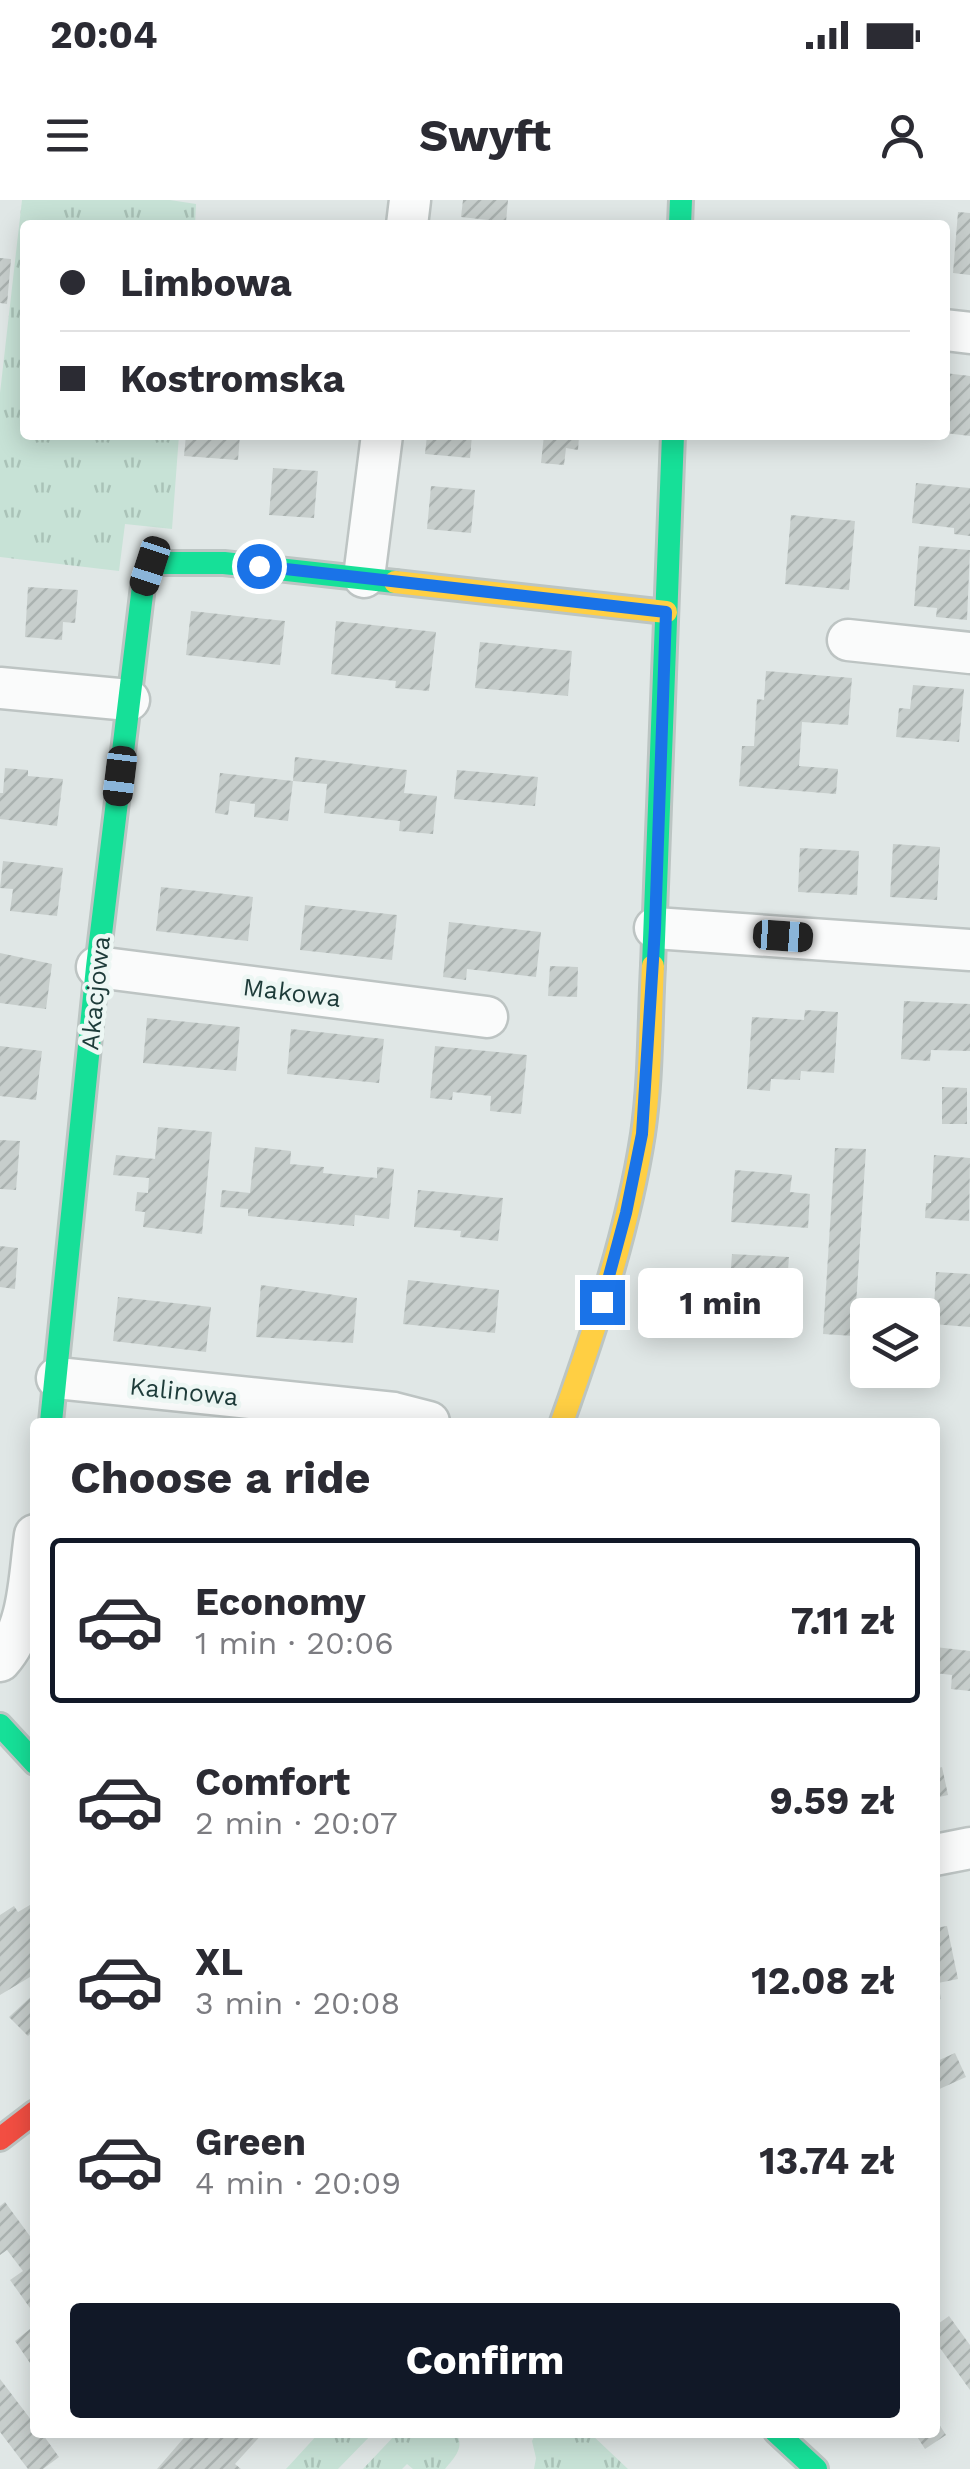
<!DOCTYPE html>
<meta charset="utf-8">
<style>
:root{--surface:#fff;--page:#f7f7f7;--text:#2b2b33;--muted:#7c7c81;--line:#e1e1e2;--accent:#111827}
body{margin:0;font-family:"Work Sans",sans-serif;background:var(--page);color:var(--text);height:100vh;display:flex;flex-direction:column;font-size:38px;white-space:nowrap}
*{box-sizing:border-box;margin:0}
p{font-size:32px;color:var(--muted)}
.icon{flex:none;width:55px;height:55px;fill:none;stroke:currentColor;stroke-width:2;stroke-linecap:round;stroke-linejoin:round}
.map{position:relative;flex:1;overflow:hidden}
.drawer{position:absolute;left:30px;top:1218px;width:910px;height:1020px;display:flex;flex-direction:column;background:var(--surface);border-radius:10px;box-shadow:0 5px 25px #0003}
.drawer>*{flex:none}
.hud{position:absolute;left:20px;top:20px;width:930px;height:220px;border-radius:10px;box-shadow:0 5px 25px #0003;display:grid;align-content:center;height:220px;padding:0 40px;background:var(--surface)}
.fabs{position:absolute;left:850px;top:1098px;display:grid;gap:20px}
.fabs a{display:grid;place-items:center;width:90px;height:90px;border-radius:10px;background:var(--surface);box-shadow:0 5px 25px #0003;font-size:50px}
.end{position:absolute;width:45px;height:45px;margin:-22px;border:12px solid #1a73e8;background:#fff;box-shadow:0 0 0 5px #fff}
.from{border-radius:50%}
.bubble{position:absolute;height:70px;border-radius:10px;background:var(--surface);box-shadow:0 5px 25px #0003;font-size:32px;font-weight:700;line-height:70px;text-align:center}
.car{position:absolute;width:30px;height:60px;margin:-30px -15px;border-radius:12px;box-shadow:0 0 8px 2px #0007;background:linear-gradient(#222 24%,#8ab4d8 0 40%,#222 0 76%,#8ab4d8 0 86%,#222 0)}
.hud b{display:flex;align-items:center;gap:35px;height:95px;font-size:38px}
.hud b+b{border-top:2px solid var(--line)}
.hud i{width:25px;height:25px;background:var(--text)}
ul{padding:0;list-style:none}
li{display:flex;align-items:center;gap:30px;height:165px;margin:0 20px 15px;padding:0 20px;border:5px solid transparent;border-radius:10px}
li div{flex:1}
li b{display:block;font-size:38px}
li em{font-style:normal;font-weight:700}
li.selected{border-color:var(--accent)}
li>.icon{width:90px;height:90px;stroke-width:1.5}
h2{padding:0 40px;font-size:45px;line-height:120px}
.cta{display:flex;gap:20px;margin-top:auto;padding:20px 40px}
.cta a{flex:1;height:115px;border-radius:10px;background:var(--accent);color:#fff;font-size:40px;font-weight:700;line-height:115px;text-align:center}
.status{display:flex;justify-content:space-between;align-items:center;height:70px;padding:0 50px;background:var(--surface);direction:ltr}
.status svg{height:28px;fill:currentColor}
header{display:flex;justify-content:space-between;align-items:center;height:130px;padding:0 40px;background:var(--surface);font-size:45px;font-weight:700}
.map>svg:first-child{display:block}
</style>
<div class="status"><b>20:04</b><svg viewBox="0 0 49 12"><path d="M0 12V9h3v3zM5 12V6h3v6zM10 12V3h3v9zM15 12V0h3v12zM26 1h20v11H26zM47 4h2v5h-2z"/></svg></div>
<header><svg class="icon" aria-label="menu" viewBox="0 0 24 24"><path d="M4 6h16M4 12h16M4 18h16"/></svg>Swyft<svg class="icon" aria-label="person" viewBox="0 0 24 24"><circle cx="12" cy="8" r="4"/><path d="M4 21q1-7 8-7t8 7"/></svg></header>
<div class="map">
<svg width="970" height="2269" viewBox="0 0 970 2269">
<defs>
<pattern id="grass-tufts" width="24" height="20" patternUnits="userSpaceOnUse" patternTransform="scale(2.5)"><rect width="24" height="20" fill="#c7e2d6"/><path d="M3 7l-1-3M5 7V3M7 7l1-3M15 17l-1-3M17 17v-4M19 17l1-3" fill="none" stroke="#aac3b8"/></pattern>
<pattern id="building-hatch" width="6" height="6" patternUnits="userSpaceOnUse" patternTransform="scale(2.5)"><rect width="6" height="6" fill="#c7cecc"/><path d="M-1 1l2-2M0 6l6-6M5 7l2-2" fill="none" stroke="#aab2b0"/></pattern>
</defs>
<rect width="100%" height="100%" fill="#e0e7e6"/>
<g fill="url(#grass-tufts)">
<polygon points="22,0 170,0 196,4 195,25 25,25 25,235 179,235 172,329 125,324 119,371 0,357 0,193"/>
<polygon points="319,2233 319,2232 373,2233 338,2269 286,2269"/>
<path d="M397,2233H456C465,2247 455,2257 445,2269H413L407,2264L402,2269H363Z"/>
<polygon points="536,2233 590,2233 628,2269 534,2269 536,2258 532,2241"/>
</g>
<g fill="url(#building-hatch)">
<polygon points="463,0 508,0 506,22 461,17"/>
<polygon points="958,12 970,13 970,75 953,73"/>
<polygon points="0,58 11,59 7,104 0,103"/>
<polygon points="945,173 970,176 970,236 945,233"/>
<polygon points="186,235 240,235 238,260 184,256"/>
<polygon points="427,235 472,235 470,258 425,254"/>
<polygon points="544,235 579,237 578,250 566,248 564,265 541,263"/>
<polygon points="273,268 318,271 314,318 269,315"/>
<polygon points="916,283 970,288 970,336 954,334 954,328 912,323"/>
<polygon points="431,286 475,290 471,333 427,329"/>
<polygon points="791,315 855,321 849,390 785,384"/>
<polygon points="919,346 970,350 967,420 936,417 937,408 914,406"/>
<polygon points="28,387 78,390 75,423 63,422 62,440 25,437"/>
<polygon points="191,411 285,421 280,465 186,455"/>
<polygon points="336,421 436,432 429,491 395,488 396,481 331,474"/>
<polygon points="480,442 572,451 568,496 475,488"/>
<polygon points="766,471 852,478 848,525 802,522 799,566 838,569 836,594 739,586 742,546 754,546 757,499 764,500"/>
<polygon points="913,485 964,489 959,542 896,537 899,508 910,509"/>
<polygon points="295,557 407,570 404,593 437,596 433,634 399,631 400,621 324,613 327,584 293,581 288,621 254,617 255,604 230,601 228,615 215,613 220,573 293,581"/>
<polygon points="5,568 28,570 28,576 63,579 57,626 0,619 0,593 3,593"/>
<polygon points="457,570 538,577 535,606 454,599"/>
<polygon points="893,644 940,647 937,700 890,697"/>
<polygon points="800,648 859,651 857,695 798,692"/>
<polygon points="3,661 63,668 57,716 10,711 13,689 0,688"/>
<polygon points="161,687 253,697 248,741 156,731"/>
<polygon points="305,705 397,715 392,760 300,750"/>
<polygon points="449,722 541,732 536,777 467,769 466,780 443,777"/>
<polygon points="0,753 52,764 46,809 0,803"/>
<polygon points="550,766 578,767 577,797 548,796"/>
<polygon points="904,801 970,804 970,851 931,850 930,861 901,859"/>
<polygon points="805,810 838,812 834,873 801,871 800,880 771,879 770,891 747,889 752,817 804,820"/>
<polygon points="147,818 240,827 236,871 143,863"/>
<polygon points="291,829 384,839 379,883 287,874"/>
<polygon points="0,846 42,851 36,900 0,896"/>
<polygon points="435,846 527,855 521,914 490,911 491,896 453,892 452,900 430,898"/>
<polygon points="942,887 967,888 967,924 942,924"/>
<polygon points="158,927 212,932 202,1034 143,1027 145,1012 135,1011 137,992 148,993 149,978 113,975 116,955 155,959"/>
<polygon points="0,940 20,941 16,990 0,989"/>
<polygon points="255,947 291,951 290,964 324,967 323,973 377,978 377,967 394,969 389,1019 355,1015 354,1026 248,1016 248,1009 220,1007 222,990 250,993"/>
<polygon points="835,948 866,949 854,1136 823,1134"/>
<polygon points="934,955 970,958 969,1021 925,1018 926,1003 931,1003"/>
<polygon points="735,970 792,975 790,992 810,994 808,1028 731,1022"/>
<polygon points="418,990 503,998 498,1041 460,1037 461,1031 414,1027"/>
<polygon points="0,1046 18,1048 15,1089 0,1087"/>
<polygon points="732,1054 789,1057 785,1110 728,1106"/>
<polygon points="936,1072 970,1074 970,1127 933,1124"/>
<polygon points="408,1080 499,1090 495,1133 403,1124"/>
<polygon points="261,1085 357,1098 353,1143 256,1137"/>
<polygon points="118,1097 211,1107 206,1152 113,1141"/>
<polygon points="935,1447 970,1451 970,1491 951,1489 952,1475 935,1473"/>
<polygon points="942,1567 948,1595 935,1598 935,1569"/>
<polygon points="35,1702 35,1774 0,1795 0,1715 14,1706 18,1712"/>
<polygon points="947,1726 958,1779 938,1783 941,1799 935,1801 935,1728"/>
<polygon points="35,1793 35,1829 28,1836 9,1817"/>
<polygon points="955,1853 966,1877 935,1891 935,1862"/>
<polygon points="5,2002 35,2043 35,2079 32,2081 35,2086 35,2115 10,2080 23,2071 7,2050 0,2055 0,2006"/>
<polygon points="949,2116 970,2145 970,2190 935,2141 935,2126"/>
<polygon points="35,2125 35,2164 32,2166 15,2141"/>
<polygon points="0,2179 35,2225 35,2232 41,2232 59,2257 43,2269 28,2269 0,2232"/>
<polygon points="935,2218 946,2235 925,2249 914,2232 935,2232"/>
<polygon points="189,2232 264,2232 235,2264 241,2269 157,2269"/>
</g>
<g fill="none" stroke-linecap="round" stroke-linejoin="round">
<g stroke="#bdc4c3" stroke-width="45">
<g id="street">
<polyline points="407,25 410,0"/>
<polyline points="945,130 970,133"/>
<polyline points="364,377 382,235"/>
<polyline points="848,440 970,453"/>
<polyline points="0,488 129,500"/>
<polyline points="655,728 970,750"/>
<polyline points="97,767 487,817"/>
<polyline points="57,1178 394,1213 429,1222"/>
<path d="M0,1461C30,1428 29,1377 35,1335"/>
<polyline points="935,1655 970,1648"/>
</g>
</g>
<g stroke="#bcc5c3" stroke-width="28">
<g id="fast">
<polyline points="680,25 681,0"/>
<polyline points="653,766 673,235"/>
<polyline points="51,1222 97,767 143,386 150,366 156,363 224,363 395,382"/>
<polyline points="0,1525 35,1563"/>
<polyline points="776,2232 816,2269"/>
</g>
</g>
<g stroke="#bcc5c3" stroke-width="28">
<g id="slow">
<polyline points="395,382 666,412"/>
<path d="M562,1222C595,1129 628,1032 643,934C651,879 650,821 653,766"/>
</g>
</g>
<g stroke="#bcc5c3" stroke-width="28">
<polyline id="jam" points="0,1939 35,1912"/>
</g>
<use href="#street" stroke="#fafbfb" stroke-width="40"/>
<use href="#fast" stroke="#16e098" stroke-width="22"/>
<use href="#slow" stroke="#ffcf43" stroke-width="22"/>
<use href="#jam" stroke="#f24e42" stroke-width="22"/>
</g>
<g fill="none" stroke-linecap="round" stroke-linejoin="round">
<polyline stroke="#1a73e8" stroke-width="12" points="259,366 666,412 655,728 642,934 626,1013 602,1102"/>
</g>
<g text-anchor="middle" stroke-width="9" stroke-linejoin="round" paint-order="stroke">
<g font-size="25" fill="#1d3b39" stroke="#edf7f4">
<text transform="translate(292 792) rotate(7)" y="9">Makowa</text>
<text transform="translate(95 793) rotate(-84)" y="9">Akacjowa</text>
<text transform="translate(184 1191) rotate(6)" y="9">Kalinowa</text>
</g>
</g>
</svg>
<div class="fabs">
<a><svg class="icon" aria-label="layers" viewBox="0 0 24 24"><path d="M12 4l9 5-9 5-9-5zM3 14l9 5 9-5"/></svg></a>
</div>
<i class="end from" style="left:259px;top:366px"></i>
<i class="end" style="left:602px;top:1102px"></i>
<div class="bubble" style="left:638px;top:1068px;width:165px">1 min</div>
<i class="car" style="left:150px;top:366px;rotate:198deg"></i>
<i class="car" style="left:120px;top:576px;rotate:187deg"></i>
<i class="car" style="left:783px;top:736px;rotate:94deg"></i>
<div class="hud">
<b><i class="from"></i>Limbowa</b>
<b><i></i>Kostromska</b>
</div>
<section class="drawer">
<h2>Choose a ride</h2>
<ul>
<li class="selected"><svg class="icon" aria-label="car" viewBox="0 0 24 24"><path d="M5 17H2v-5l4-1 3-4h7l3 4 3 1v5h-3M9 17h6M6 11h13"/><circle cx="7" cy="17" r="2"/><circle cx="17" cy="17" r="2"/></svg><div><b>Economy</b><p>1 min · 20:06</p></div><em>7.11 zł</em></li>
<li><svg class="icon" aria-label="car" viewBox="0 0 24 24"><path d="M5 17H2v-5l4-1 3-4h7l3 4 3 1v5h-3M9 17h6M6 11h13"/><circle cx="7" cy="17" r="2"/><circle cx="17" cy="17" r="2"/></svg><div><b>Comfort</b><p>2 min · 20:07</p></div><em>9.59 zł</em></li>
<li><svg class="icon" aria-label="car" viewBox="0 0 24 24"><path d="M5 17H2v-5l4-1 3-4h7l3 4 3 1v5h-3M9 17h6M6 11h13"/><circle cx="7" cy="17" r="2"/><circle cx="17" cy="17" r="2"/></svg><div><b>XL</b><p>3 min · 20:08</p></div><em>12.08 zł</em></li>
<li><svg class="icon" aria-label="car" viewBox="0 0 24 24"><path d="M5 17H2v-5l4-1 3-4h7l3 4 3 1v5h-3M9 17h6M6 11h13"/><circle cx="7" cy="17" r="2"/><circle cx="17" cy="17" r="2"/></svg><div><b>Green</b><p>4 min · 20:09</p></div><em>13.74 zł</em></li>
</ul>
<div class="cta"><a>Confirm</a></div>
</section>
</div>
